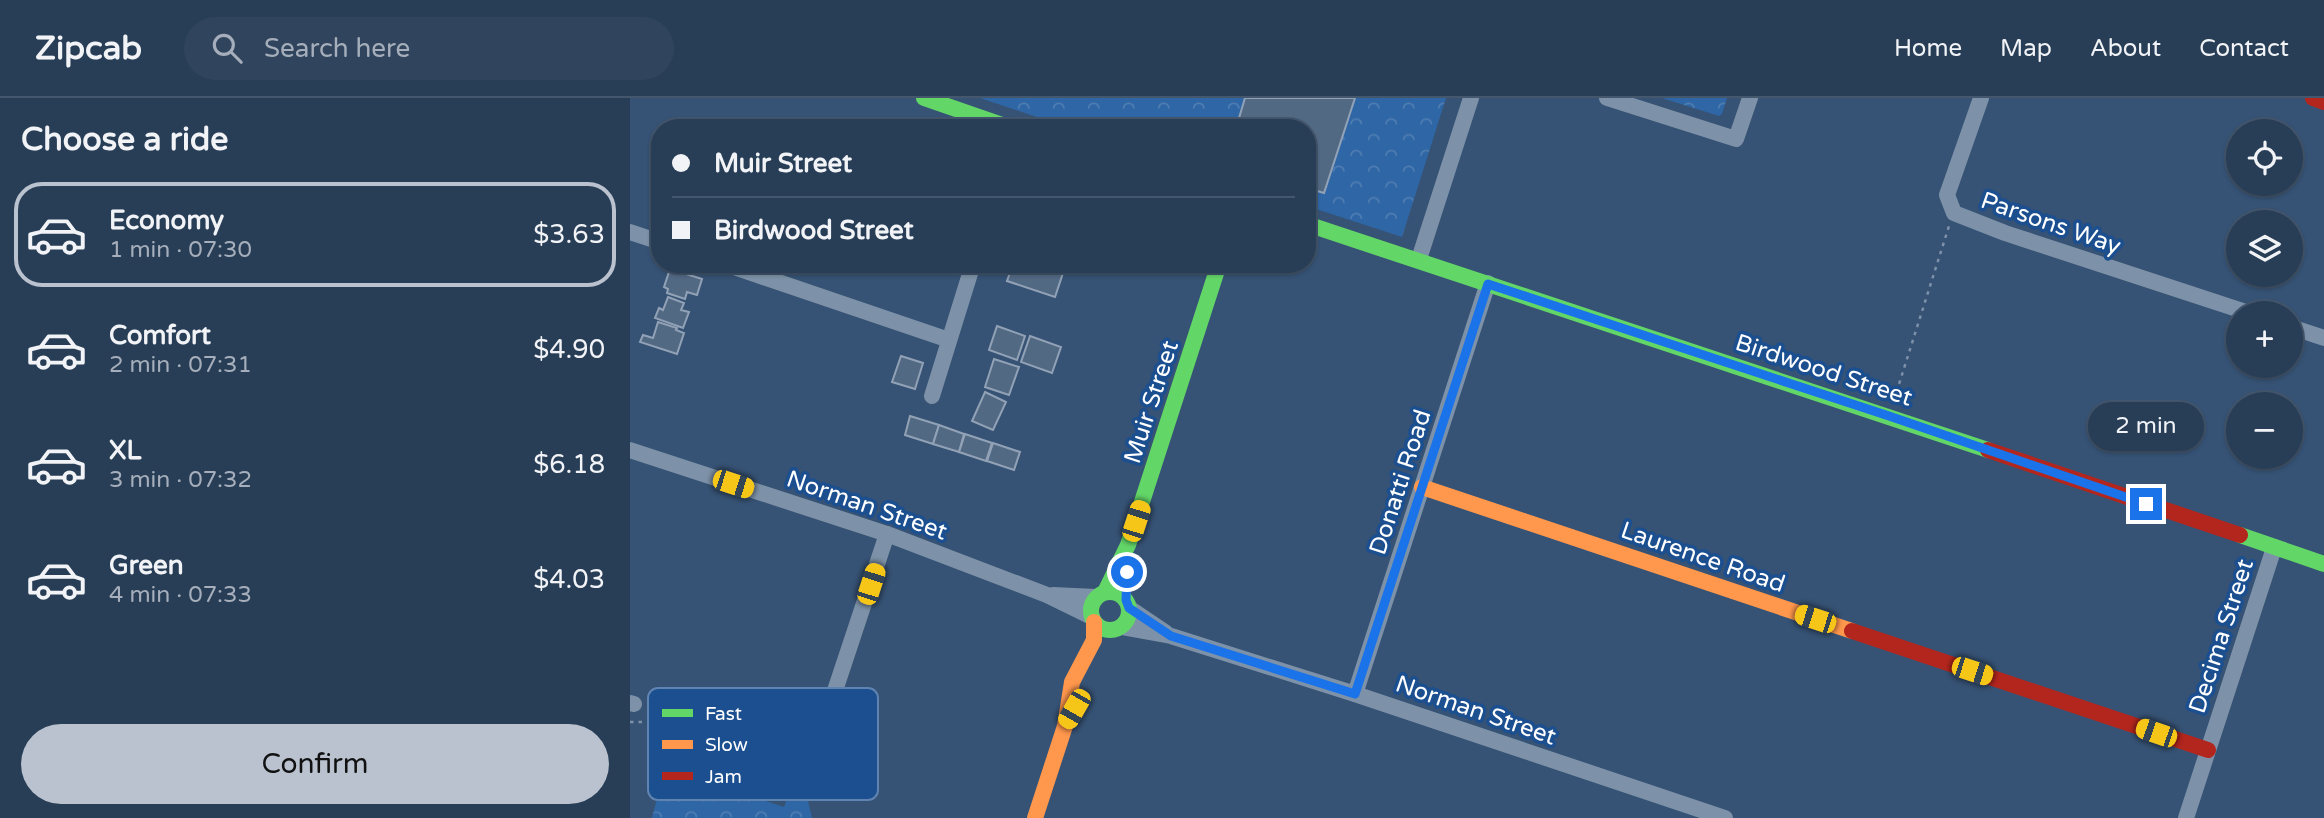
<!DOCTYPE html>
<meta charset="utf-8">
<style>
:root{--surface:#283e57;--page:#30455d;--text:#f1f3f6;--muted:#a5aeba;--line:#44576d;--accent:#b9c2ce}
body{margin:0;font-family:"Varela Round",sans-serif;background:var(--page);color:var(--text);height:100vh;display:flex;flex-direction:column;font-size:26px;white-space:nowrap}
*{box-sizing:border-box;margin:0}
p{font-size:23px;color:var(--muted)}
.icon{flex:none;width:38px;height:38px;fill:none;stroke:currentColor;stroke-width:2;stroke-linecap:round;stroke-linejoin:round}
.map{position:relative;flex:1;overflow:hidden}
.drawer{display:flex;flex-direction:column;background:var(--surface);width:630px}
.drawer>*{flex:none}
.banner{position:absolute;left:21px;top:21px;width:665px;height:154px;border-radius:28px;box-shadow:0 2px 5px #0004,0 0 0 2px var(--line);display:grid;align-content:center;height:154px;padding:0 21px;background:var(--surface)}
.controls{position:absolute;left:1596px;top:21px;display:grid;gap:14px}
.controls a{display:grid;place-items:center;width:77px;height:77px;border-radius:50%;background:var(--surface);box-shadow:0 2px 5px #0004,0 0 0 2px var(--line);font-size:35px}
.end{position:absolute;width:32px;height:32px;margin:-16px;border:9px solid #1a73e8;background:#fff;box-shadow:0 0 0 4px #fff}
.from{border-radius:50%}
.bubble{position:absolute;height:49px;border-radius:24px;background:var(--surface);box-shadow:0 2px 5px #0004,0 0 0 2px var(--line);font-size:23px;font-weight:600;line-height:49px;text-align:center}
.car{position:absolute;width:21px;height:42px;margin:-21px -10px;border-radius:9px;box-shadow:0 0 5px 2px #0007;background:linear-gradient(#f5c518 24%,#345 0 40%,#f5c518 0 76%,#345 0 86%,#f5c518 0)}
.banner b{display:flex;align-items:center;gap:24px;height:66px;font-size:26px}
.banner b+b{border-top:2px solid var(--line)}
.banner i{width:18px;height:18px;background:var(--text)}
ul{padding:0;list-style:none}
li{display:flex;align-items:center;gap:21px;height:105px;margin:0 14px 10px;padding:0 7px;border:4px solid transparent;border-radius:28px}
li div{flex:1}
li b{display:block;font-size:26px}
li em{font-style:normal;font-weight:600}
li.current{border-color:var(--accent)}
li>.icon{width:63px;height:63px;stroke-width:1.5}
h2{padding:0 21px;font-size:32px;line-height:84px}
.cta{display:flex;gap:14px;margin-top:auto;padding:14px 21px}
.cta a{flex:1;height:80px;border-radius:42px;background:var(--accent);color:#111;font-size:28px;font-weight:600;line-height:80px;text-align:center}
header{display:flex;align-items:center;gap:42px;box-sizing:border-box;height:98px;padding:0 35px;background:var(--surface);border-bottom:2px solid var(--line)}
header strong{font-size:33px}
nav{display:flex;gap:38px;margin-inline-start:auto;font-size:24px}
.search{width:490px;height:63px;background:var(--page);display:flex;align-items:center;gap:18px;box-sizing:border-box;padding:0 24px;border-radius:38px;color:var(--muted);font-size:26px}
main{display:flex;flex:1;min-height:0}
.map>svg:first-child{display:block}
</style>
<header>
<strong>Zipcab</strong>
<div class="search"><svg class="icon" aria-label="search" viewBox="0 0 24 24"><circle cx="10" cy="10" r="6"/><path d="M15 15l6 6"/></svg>Search here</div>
<nav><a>Home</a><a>Map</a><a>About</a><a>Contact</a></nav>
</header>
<main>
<section class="drawer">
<h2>Choose a ride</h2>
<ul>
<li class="current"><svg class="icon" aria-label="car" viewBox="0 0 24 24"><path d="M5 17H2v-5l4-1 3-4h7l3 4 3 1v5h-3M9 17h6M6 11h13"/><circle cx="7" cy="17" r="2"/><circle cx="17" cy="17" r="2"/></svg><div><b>Economy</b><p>1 min · 07:30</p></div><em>$3.63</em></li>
<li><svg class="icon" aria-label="car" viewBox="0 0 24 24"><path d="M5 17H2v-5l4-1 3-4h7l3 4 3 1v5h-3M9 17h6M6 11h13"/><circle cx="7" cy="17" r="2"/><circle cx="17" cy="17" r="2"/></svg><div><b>Comfort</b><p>2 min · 07:31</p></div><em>$4.90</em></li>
<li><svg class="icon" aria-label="car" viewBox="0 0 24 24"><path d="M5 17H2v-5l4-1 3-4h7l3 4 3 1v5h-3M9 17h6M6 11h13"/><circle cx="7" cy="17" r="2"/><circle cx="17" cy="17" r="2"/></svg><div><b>XL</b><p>3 min · 07:32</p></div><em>$6.18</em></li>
<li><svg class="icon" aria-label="car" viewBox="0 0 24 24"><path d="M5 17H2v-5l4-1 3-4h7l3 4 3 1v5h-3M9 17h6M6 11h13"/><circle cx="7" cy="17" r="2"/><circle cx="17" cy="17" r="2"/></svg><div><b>Green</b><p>4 min · 07:33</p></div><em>$4.03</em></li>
</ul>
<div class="cta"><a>Confirm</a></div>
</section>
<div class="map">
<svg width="1694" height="720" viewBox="0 0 1694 720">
<defs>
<pattern id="park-crowns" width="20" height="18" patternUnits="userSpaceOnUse" patternTransform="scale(1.75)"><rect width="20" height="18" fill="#2f66a5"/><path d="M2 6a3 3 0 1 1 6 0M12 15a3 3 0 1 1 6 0" fill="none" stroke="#4e7db2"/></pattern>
</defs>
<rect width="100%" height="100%" fill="#365274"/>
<g fill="url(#park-crowns)">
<polygon points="350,0 816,0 772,139 677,108 677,30 440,30"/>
<polygon points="1032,0 1097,0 1092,16 1089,18"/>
<polygon points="35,670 154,709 160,694 178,703 182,720 22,720"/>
</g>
<g fill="#526984" stroke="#92a2b6" stroke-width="2">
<polygon points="615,0 725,0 694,95 677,90 677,30 606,30"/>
<polygon points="383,166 417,166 434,172 425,199 377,183"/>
<polygon points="40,171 72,181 67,197 57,194 55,201 37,195 38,191 34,189"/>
<polygon points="38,199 54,205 51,212 59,214 53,230 25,220 29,210 33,212"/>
<polygon points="28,224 47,230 46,232 54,235 47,256 10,244 13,237 23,240"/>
<polygon points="367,228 395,238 387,262 359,252"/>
<polygon points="400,238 431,249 422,275 391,264"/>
<polygon points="271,258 293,265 285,291 262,284"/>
<polygon points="364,261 389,269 379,297 355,289"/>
<polygon points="355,294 376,304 363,332 342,323"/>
<polygon points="280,318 309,327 303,346 275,337"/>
<polygon points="309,327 334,336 329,354 303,346"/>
<polygon points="335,336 362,345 356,363 329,354"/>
<polygon points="363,345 390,354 384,372 357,363"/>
</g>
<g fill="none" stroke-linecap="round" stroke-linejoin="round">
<g stroke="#7d92a8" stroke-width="2.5" stroke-dasharray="3.5 5" stroke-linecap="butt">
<polyline points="1264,302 1319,128"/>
<polyline points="0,624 19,624 30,612 34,612 41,617 50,632 41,668"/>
</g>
<g stroke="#7d92a8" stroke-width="16">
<polyline points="977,0 1106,41 1120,0"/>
<polyline points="1351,0 1317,97 1324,115 1375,135 1619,215"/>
<polyline points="0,134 30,144"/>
<polyline points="789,161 841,0"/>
<polyline points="95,166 319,242"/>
<polyline points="1661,229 1694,240"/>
<polyline points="302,298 343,166"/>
<polyline points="0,352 257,436 417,497 462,519"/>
<polyline points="423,497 466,499"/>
<polyline points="499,510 536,535"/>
<polyline points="491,529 541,538 725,596 1095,720"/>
<polyline points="725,596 858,185"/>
<polyline points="0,605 4,606"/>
<polyline points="175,683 257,436"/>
<polyline points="1556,720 1644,450"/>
</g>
<g stroke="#63d668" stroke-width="16">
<polyline points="294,0 381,30"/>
<polyline points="677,126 1358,352"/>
<polyline points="1610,437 1694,466"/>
<circle cx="480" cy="513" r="19"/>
<polyline points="475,494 498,447 589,166"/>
</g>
<g stroke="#ff974d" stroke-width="16">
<polyline points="792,389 1222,533"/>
<polyline points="405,720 435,628 442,584 464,542 464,524"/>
</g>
<g stroke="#b3261e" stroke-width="16">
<polyline points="1683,0 1694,4"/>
<polyline points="1358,352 1610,437"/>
<polyline points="1222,533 1578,652"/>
</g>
</g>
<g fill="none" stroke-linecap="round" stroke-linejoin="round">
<polyline stroke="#1a73e8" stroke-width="9" points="497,474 496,502 499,510 541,538 725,596 858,186 1259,318 1516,406"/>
</g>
<g text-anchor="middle" stroke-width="7" stroke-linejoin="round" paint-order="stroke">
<g font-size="24" fill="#fff" stroke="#1b4f8f">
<text transform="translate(1421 125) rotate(19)" y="8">Parsons Way</text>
<text transform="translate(1194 272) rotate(18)" y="8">Birdwood Street</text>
<text transform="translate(521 304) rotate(-72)" y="8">Muir Street</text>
<text transform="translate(770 384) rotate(-72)" y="8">Donatti Road</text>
<text transform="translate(237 407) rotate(19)" y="8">Norman Street</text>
<text transform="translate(1073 459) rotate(19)" y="8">Laurence Road</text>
<text transform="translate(1591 538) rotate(-72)" y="8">Decima Street</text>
<text transform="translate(846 612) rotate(19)" y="8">Norman Street</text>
</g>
</g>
<rect x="18" y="590" width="230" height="112" rx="10" fill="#1b4f8f" stroke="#5f84b1" stroke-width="2"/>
<rect x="32" y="611" width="31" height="8" fill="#63d668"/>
<rect x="32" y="642" width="31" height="9" fill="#ff974d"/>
<rect x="32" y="674" width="31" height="8" fill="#b3261e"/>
<g font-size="19" fill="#fff">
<text x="75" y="622">Fast</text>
<text x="75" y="653">Slow</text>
<text x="75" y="685">Jam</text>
</g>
</svg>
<div class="controls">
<a><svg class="icon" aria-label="locate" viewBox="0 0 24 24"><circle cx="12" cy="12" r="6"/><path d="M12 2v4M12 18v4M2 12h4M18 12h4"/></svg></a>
<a><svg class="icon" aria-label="layers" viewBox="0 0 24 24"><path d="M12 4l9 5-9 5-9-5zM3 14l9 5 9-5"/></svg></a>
<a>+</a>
<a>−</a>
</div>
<i class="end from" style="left:497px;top:474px"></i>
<i class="end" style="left:1516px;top:406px"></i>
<div class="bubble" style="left:1458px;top:304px;width:116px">2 min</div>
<i class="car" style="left:103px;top:386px;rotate:108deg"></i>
<i class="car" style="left:506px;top:423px;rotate:18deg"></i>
<i class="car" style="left:241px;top:486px;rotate:18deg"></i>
<i class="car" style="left:1185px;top:521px;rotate:288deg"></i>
<i class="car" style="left:1342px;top:573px;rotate:108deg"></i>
<i class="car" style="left:444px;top:611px;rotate:210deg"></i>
<i class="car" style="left:1526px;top:635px;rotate:289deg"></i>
<div class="banner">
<b><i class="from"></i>Muir Street</b>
<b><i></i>Birdwood Street</b>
</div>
</div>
</main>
